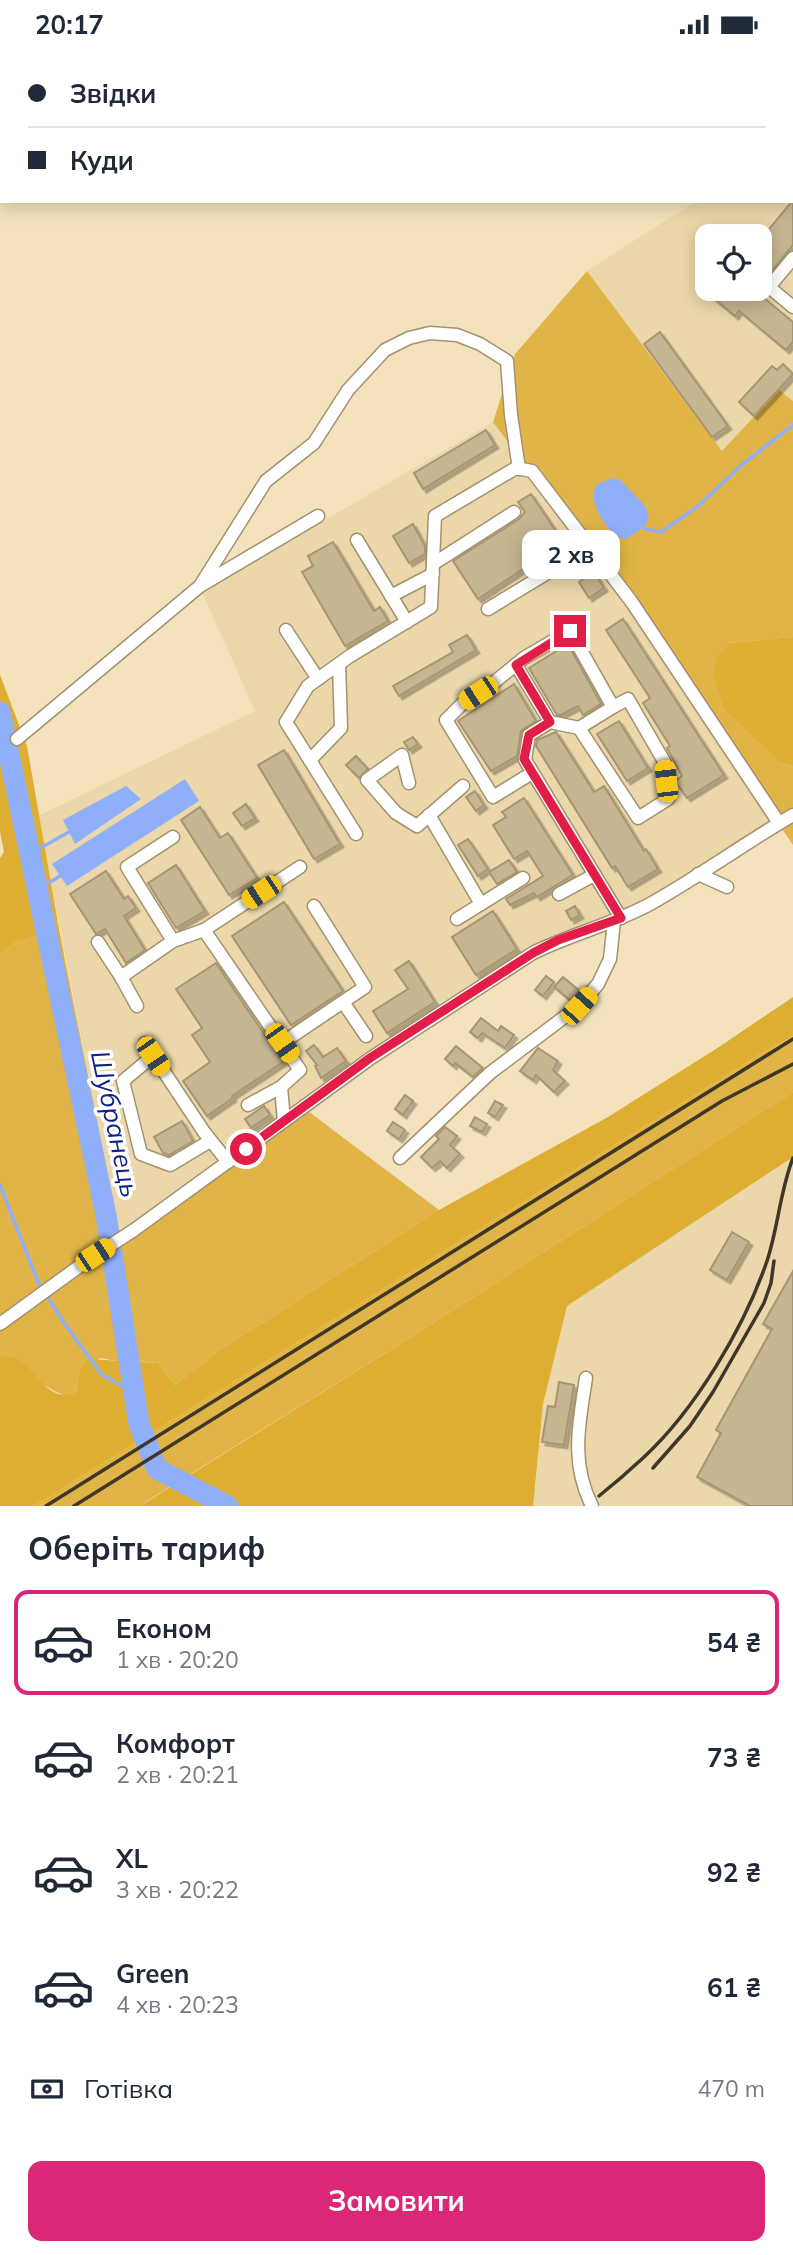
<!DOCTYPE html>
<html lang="uk">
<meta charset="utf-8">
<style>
:root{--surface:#fff;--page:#f2f2f3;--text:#1f2937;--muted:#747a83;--line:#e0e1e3;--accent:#db2777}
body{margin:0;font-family:Mulish,sans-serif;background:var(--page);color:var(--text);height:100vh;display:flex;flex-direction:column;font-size:26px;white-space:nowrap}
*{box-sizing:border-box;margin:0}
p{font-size:23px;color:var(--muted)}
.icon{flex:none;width:38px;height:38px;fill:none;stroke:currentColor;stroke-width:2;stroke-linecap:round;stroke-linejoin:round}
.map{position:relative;height:1457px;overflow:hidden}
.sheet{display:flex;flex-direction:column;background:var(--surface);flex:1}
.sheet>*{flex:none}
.banner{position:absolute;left:0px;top:0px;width:794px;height:154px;box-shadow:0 4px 18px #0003;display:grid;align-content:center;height:154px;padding:0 28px;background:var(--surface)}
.buttons{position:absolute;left:695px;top:175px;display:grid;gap:14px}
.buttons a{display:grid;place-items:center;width:77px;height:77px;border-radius:14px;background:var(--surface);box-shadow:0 4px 18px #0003;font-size:35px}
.end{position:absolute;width:32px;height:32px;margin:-16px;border:9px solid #e11d48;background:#fff;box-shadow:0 0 0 4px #fff}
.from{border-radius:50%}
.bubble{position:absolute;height:49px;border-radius:14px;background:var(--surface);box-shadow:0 4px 18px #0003;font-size:23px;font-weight:700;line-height:49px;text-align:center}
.car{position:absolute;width:21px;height:42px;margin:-21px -10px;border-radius:9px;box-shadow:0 0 5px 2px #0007;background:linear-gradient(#f5c518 24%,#345 0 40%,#f5c518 0 76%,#345 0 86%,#f5c518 0)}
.banner b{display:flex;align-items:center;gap:24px;height:66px;font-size:26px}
.banner b+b{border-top:2px solid var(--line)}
.banner i{width:18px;height:18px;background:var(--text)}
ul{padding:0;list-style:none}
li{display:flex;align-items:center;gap:21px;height:105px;margin:0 14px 10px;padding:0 14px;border:4px solid transparent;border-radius:14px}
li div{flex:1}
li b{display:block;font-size:26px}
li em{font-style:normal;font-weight:700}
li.on{border-color:var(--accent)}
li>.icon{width:63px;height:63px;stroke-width:1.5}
h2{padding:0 28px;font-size:32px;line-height:84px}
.pay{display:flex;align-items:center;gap:18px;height:77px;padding:0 28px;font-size:26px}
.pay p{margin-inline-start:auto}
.primary-button{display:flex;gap:14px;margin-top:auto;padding:14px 28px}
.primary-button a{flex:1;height:80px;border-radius:14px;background:var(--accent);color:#fff;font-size:28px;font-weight:700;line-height:80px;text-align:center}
.status{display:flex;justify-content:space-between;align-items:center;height:49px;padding:0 35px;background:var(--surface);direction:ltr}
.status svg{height:19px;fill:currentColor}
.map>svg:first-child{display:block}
</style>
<div class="status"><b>20:17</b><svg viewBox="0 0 49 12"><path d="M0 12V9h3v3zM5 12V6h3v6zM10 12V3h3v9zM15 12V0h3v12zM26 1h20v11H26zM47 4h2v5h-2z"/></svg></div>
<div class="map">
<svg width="793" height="1457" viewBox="0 0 793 1457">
<defs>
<filter id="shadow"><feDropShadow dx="3.5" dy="3.5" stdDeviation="0" flood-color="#0004"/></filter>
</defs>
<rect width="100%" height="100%" fill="#f3e2bc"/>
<g fill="#ebd7aa" fill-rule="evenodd">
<path d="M793,90V352L779,341L722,403L587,222L696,152H793ZM707,187H760V240H707Z"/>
<polygon points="493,373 628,553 777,774 624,864 532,902 120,1187 38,767 255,662 202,543"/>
<polygon points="793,1108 793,1457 533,1457 543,1355 567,1257"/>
</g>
<g fill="#e0b447">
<polygon points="587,222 722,402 779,341 793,352 793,588 730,594 780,713 793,717 793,796 628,553 493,373 515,305"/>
<path d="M58,876L120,1186L300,1056L439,1161L220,1301L175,1336L158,1314C138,1311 120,1314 101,1309L80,1319L76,1344C74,1345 68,1347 65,1346C54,1345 13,1315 0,1307V905L17,892Z"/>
<polygon points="793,987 793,1043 424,1280 147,1452 140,1457 34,1457 762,1004"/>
</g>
<g fill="#ddae32">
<polygon points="793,588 793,717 780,713 725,661 713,628 717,608 730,594"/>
<polygon points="0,626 27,697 113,1189 107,1192 43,883 17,892 0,905 0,809 4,803 0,782"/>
<path d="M793,948V987L762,1004L34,1457H0V1307C5,1308 13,1308 17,1310C37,1320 46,1354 76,1344L80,1319L88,1310L158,1314L175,1336L220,1301L439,1161L608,1068L719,998Z"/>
<polygon points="793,1043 793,1108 567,1257 543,1355 533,1457 140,1457 424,1280"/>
</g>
<g fill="#90affb">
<path d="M614,429L620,431C643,456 668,469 625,490C624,490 616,487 615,486C604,477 585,447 598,435C602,432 609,431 614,429Z"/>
<polygon points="185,730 199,752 67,837 52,815"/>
<polygon points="126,737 141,750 75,795 63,771"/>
</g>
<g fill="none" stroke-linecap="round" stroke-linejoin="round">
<g stroke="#90affb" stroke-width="3.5">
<polyline points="645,480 661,483 697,458 744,414 793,376"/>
<polyline points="30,805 69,783"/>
<polyline points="37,841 60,827"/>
<polyline points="0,1136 38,1233 62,1271 102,1326 135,1344"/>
</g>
<polyline stroke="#90affb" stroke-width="21" points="0,663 106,1166 139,1375 157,1420 228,1457"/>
</g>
<g fill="#c5b590" stroke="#a59572" stroke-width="2" filter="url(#shadow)">
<polygon points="793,151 793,196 760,236 760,191"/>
<polygon points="718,240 753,240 793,273 793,293 786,301 739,262 735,267 712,248"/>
<polygon points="660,283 728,377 712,388 644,295"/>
<polygon points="783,315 793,325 754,367 739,353 772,317 777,321"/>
<polygon points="486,381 495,396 423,440 414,424"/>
<polygon points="531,445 568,500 555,509 550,502 478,550 453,512 519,470 525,463 518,453"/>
<polygon points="413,475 425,497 425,505 409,514 393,487"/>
<polygon points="333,493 374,562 380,558 388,572 345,597 302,523 313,517 308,507"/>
<polygon points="594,523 604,539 589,549 579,533"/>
<polygon points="623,570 724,726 687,749 675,732 682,727 667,699 670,697 643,654 650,649 606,581"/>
<polygon points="467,586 476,601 399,647 393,637 453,603 449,596"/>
<polygon points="568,595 601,655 583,666 578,657 561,666 557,666 529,619"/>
<polygon points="514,635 536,672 521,682 517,707 491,722 458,672"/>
<polygon points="619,672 648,719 627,732 597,685"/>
<polygon points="556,683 594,743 604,737 644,802 646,800 658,820 628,838 615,817 612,819 536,697 537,691"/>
<polygon points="413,688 418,695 409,701 404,693"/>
<polygon points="284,701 340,795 314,810 258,716"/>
<polygon points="356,707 368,720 359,729 346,716"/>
<polygon points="475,742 484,756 476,762 466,748"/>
<polygon points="524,749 573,826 537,848 534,844 510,856 506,850 543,827 527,802 514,810 493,776 506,768 502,763"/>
<polygon points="246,755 255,769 242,777 233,764"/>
<polygon points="200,758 220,789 228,784 257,829 229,846 181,771"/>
<polygon points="468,790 488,820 478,827 458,796"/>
<polygon points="509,811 517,823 497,835 489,823"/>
<polygon points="176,816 205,862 176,879 148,834"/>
<polygon points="106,822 124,850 128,847 136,859 124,867 145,901 126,914 105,880 96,885 70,845"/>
<polygon points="284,853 343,942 291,976 232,887"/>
<polygon points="575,857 580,866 571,871 566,862"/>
<polygon points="493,862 517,900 476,926 452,888"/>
<polygon points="409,912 435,953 387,984 373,962 408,940 395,921"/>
<polygon points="216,914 283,1013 232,1047 233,1049 207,1067 183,1032 210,1013 192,986 202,979 176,940"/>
<polygon points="546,927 554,933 543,947 535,941"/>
<polygon points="563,928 580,942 571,952 554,938"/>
<polygon points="481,969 498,982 501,977 514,986 505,999 482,984 478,989 470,983"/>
<polygon points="314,996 323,1008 337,999 346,1012 321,1029 315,1017 317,1016 306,1002"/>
<polygon points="456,997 483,1019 473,1028 455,1014 453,1017 445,1010"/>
<polygon points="538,999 558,1012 553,1021 565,1032 554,1043 536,1026 533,1031 520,1022"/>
<polygon points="405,1046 413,1052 403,1066 395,1060"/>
<polygon points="495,1052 503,1056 495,1068 488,1064"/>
<polygon points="264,1057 270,1066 251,1079 245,1070"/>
<polygon points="475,1068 487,1075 482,1083 470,1077"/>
<polygon points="182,1072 193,1092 169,1106 163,1104 154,1088"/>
<polygon points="393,1073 405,1081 399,1090 387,1082"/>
<polygon points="445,1078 457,1087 450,1096 460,1105 447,1119 440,1112 432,1119 421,1108 439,1090 436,1087"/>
<polygon points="732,1183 749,1193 727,1231 710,1221"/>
<polygon points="793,1222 793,1457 750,1457 697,1428 721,1384 716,1381 772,1280 763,1275"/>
<polygon points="559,1333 574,1336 564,1396 542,1393 548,1357 555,1358"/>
</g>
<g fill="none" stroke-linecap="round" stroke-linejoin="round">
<g stroke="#a2926e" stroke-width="15">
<g id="minor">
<polyline points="793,209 769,238 793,258"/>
<polyline points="357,491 407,573"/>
<polyline points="433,515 514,463"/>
<polyline points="200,537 266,432 314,394 348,341 385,301 409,289 430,284 457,286 480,295 507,312 511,366 519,420"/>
<polyline points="391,547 433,525"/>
<polyline points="488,560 590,498"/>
<polyline points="286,581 318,630"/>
<polyline points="516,616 550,673"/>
<polyline points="579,679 613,658"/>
<polyline points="17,690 200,537 318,467"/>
<polyline points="310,711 341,679 339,615"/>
<polyline points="532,724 493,748 446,671 464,653 492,635 524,609 570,582 613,658 628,650 665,714 668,750 638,769 579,679 550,673 529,686 525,711 621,869"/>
<polyline points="409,734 402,706 367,731 396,764 417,777 463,737"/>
<polyline points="429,766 481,855 523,829"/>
<polyline points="356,785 286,673 308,637 350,607 431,558 435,467 516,419 532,422 631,552 779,774"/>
<polyline points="698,825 727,838"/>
<polyline points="559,845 594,826"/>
<polyline points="457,870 481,855"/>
<polyline points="204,881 300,818"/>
<polyline points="173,892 127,818 173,788"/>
<polyline points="98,893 121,928 173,892 204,881 300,1021 281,1038 248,1056"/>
<polyline points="121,928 137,957"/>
<polyline points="343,953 366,987"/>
<polyline points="145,994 204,1083 228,1113"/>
<polyline points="282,994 365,938 314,857"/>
<polyline points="153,1007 123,1032 141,1105 170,1116 210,1092"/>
<polyline points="281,1038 284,1072"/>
<polyline points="400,1109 490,1024 579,957 598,935 610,910 614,872"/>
<path d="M0,1275L88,1211L134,1181L371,1009L533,904C571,885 614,875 652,854C700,827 745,794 793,766"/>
<path d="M586,1329C579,1375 570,1413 592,1457"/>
</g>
</g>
<use href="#minor" stroke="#fff" stroke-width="12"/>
<g stroke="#3f3727" stroke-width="3.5">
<polyline points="653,1419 690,1377 713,1343 764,1254 771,1234 774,1212"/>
<path d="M599,1447C614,1435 629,1422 643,1409C695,1361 744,1279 767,1212C778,1179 780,1142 793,1109"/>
<polyline points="46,1457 793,990"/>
<polyline points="74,1457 722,1052 793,1015"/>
</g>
</g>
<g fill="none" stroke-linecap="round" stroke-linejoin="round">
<polyline stroke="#e11d48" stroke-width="9" points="246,1100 370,1009 533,904 558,891 621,869 524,710 529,686 550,673 516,616 570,582"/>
</g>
<g text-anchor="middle" stroke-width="7" stroke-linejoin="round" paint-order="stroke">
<g font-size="26" font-style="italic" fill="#0f228c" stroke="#fff">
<text transform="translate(115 1075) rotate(78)" y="9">Шубранець</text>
</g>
</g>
</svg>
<div class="buttons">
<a><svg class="icon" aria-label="locate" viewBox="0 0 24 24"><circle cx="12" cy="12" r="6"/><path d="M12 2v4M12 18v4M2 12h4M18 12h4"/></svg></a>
</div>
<i class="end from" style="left:246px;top:1100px"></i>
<i class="end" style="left:570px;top:582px"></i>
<div class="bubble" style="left:522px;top:481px;width:98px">2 хв</div>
<i class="car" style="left:478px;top:644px;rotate:237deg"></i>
<i class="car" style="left:666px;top:732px;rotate:354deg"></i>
<i class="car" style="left:261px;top:843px;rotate:237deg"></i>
<i class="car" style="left:579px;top:957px;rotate:42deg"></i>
<i class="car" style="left:282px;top:994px;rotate:145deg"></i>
<i class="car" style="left:153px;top:1007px;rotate:146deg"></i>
<i class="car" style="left:95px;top:1206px;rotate:57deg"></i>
<div class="banner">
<b><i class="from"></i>Звідки</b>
<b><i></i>Куди</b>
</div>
</div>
<section class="sheet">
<h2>Оберіть тариф</h2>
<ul>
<li class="on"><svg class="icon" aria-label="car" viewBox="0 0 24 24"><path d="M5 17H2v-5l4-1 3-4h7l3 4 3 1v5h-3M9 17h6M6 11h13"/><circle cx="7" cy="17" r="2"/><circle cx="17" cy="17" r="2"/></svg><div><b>Економ</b><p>1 хв · 20:20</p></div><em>54 ₴</em></li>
<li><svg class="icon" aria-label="car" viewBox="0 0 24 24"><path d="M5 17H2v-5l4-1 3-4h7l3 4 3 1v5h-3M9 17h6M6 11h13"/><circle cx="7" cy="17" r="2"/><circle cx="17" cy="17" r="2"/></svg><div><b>Комфорт</b><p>2 хв · 20:21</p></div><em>73 ₴</em></li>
<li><svg class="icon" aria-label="car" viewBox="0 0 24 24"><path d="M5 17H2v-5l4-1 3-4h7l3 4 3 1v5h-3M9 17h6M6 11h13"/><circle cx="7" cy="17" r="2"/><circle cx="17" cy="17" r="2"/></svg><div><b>XL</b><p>3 хв · 20:22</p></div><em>92 ₴</em></li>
<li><svg class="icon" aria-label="car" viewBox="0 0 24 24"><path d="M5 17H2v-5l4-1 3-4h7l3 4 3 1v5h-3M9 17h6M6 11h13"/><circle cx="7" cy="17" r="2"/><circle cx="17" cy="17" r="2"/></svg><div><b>Green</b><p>4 хв · 20:23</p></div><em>61 ₴</em></li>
</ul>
<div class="pay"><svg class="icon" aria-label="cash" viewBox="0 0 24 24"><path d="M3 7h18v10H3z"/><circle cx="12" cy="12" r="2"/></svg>Готівка<p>470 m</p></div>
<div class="primary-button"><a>Замовити</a></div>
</section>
